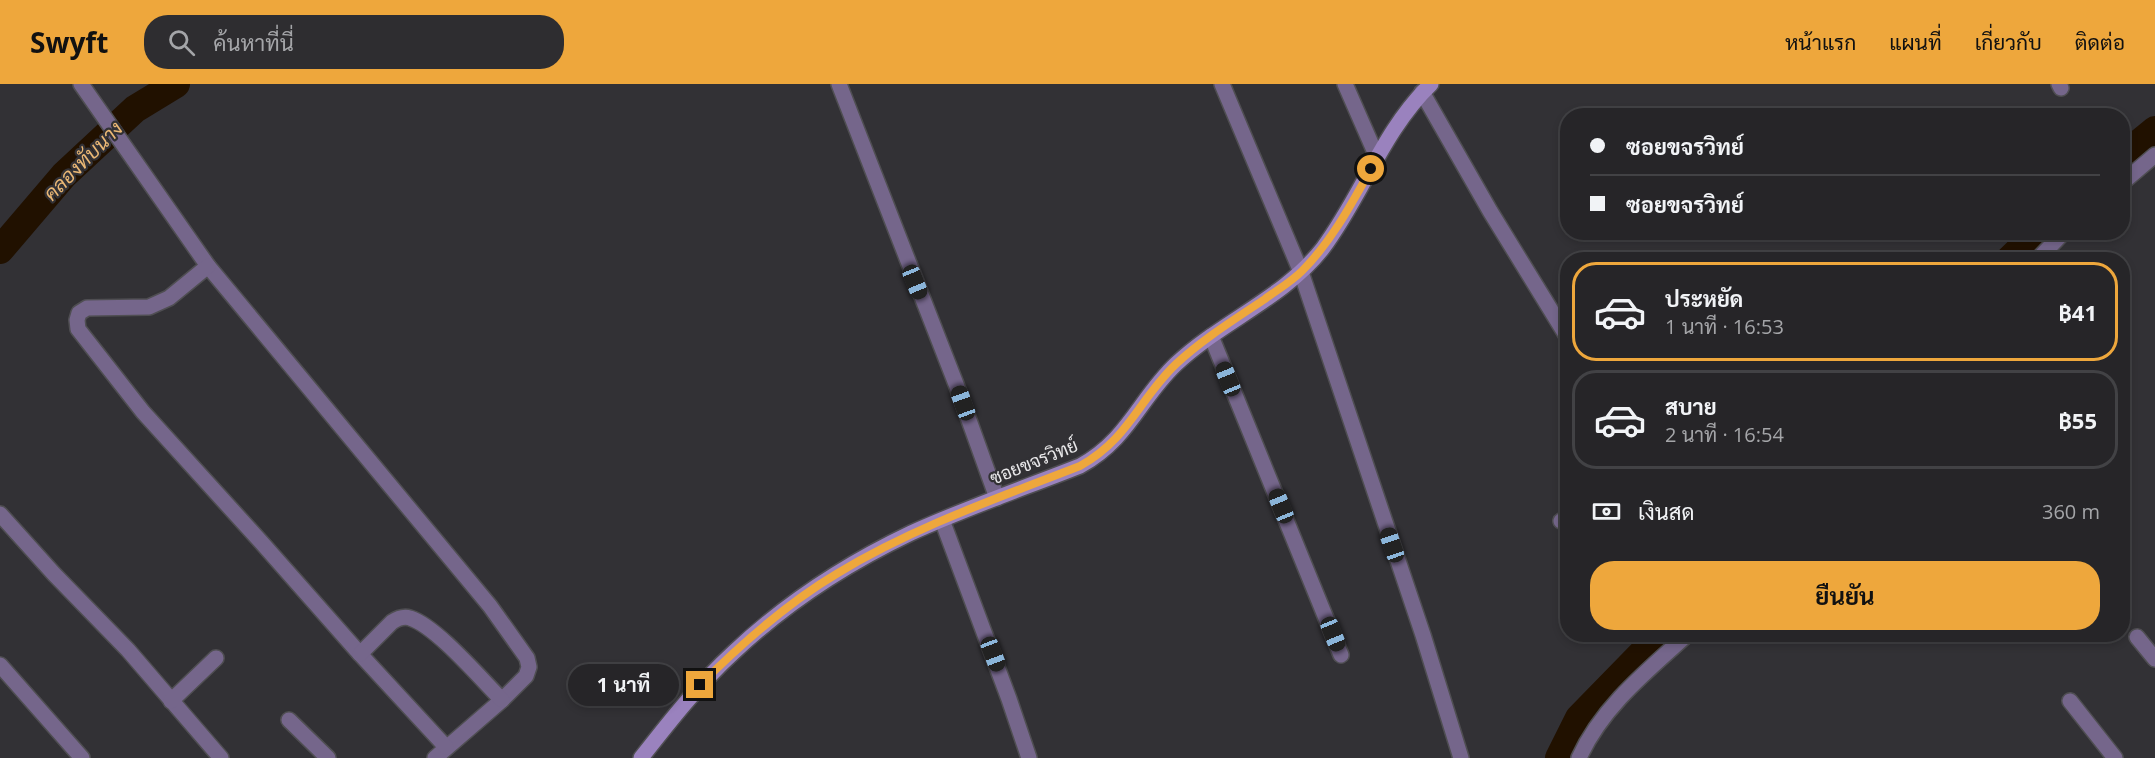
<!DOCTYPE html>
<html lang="th">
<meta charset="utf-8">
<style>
:root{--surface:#262528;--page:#2e2d30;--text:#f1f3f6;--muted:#a4a5a8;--line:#424245;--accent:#eea73c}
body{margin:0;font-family:"Open Sans",Sarabun,sans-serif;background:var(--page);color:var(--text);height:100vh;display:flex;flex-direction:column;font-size:22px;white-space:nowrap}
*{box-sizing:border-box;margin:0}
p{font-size:20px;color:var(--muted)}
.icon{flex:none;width:33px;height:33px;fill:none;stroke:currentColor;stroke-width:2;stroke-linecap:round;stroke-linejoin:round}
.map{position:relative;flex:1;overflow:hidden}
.side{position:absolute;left:1560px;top:168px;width:570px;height:390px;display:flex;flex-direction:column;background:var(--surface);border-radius:24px;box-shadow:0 3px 9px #0003,0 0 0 2px var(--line)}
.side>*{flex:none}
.top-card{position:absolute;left:1560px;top:24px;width:570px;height:132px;border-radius:24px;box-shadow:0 3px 9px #0003,0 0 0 2px var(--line);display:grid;align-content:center;height:132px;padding:0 30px;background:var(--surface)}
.end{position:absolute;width:27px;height:27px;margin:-14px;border:8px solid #eea73c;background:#111;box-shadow:0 0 0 3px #111}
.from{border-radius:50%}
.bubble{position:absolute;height:42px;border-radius:21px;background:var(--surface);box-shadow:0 3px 9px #0003,0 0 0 2px var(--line);font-size:20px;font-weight:700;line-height:42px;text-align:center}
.car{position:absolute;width:18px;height:36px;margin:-18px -9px;border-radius:8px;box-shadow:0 0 4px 2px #0007;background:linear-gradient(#222 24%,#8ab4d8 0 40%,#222 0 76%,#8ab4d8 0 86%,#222 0)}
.top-card b{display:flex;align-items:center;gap:21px;height:57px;font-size:22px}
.top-card b+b{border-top:2px solid var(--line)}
.top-card i{width:15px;height:15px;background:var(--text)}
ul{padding:10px 0 0;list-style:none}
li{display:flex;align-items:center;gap:18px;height:99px;margin:0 12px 9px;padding:0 18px;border:3px solid var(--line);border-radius:24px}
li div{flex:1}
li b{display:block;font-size:22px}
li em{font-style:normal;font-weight:700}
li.active{border-color:var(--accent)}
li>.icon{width:54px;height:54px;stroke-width:1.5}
.pay{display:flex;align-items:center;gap:15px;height:66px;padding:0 30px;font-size:22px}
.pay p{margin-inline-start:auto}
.button{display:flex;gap:12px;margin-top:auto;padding:12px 30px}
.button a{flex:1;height:69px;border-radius:24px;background:var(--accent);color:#111;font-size:24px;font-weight:700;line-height:69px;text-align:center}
header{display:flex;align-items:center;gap:36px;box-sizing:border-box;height:84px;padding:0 30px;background:var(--accent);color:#111}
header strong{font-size:28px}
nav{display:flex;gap:33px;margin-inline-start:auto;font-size:21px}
.search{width:420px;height:54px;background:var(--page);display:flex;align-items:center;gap:15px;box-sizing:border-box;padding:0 21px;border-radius:24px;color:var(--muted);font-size:22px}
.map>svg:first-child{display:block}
</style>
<header>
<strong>Swyft</strong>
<div class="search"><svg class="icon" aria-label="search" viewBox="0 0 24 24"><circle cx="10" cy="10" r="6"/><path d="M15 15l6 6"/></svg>ค้นหาที่นี่</div>
<nav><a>หน้าแรก</a><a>แผนที่</a><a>เกี่ยวกับ</a><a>ติดต่อ</a></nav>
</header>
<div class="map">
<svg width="2155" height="674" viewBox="0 0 2155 674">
<rect width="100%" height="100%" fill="#323135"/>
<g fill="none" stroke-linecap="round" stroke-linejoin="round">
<g stroke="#211100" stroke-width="28">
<polyline points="2122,73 2155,46"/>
<polyline points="0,166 64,91 135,25 176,0"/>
<polyline points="2009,176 2038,148"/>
<polyline points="1559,674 1579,634 1661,550"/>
</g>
<g stroke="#4f4e52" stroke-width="18">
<g id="street">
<polyline points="81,0 208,182 490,522 527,574 529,583 526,592 502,616 435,674"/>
<polyline points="839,0 956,300 997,414"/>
<polyline points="1222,0 1301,188 1423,551 1461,674"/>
<polyline points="1345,0 1377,73"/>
<polyline points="2059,0 2061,4"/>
<polyline points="1422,8 1490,127 1568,254"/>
<polyline points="2122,99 2155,71"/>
<polyline points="2037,176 2064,148"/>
<polyline points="208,182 169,214 149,223 87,224 79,229 77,236 78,245 143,328 262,459 360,570 446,663"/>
<polyline points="1211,252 1341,571"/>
<polyline points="0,430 54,490 128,566 221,674"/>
<polyline points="942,436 1009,615 1029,674"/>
<polyline points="1561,437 1568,433"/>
<polyline points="2137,553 2155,575"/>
<path d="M360,570L392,538C398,534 404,532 410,534C436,542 481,595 502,616"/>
<polyline points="0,581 82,674"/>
<polyline points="171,617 216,574"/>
<polyline points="2070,617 2115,674"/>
<polyline points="289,636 328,674"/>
<path d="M1579,674C1602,623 1647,587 1688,550"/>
</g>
</g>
<g stroke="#4f4e52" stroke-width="18">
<path id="secondary" d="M641,674C670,637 699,600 734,568C785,520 848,479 911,449C966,424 1024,404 1080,382C1129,355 1139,315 1176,280C1222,237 1284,214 1323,164C1362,112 1383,46 1431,0"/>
</g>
<use href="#street" stroke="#75668b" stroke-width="15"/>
<use href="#secondary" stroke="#9a82be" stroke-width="15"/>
</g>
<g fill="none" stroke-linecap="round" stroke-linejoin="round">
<path stroke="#eea73c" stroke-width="8" d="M700,601C742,559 787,519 838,489C914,443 998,414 1080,382C1129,355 1139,315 1176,280C1203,255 1235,235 1265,215C1277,206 1291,198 1302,187C1331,158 1351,121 1371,85"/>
</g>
<g text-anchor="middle" stroke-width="4.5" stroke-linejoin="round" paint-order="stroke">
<g font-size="18" fill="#e9e8ea" stroke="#323135">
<text transform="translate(1034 378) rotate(-22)" y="6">ซอยขจรวิทย์</text>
</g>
<g font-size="20" font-style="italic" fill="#ebb875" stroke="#323135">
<text transform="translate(83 77) rotate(-45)" y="7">คลองทับนาง</text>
</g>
</g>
</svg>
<i class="end from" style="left:1371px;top:85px"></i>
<i class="end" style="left:700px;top:601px"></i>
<div class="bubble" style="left:568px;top:580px;width:111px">1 นาที</div>
<i class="car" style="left:915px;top:198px;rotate:158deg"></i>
<i class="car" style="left:1228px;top:295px;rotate:338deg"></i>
<i class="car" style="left:963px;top:319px;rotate:340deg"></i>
<i class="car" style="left:1281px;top:422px;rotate:338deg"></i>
<i class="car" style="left:1392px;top:461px;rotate:341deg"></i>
<i class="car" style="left:1333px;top:550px;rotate:158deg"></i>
<i class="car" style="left:993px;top:570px;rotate:159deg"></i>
<div class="top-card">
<b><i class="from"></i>ซอยขจรวิทย์</b>
<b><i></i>ซอยขจรวิทย์</b>
</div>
<section class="side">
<ul>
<li class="active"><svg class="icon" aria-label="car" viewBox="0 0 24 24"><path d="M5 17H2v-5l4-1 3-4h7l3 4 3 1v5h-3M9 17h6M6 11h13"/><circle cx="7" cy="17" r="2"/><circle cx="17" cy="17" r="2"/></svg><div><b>ประหยัด</b><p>1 นาที · 16:53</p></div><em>฿41</em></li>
<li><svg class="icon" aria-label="car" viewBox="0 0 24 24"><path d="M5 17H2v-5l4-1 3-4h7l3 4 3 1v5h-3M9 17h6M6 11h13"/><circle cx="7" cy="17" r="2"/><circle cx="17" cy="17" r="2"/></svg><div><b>สบาย</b><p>2 นาที · 16:54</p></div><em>฿55</em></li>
</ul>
<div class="pay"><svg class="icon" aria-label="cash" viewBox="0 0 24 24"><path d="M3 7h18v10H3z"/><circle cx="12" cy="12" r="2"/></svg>เงินสด<p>360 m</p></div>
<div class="button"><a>ยืนยัน</a></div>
</section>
</div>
